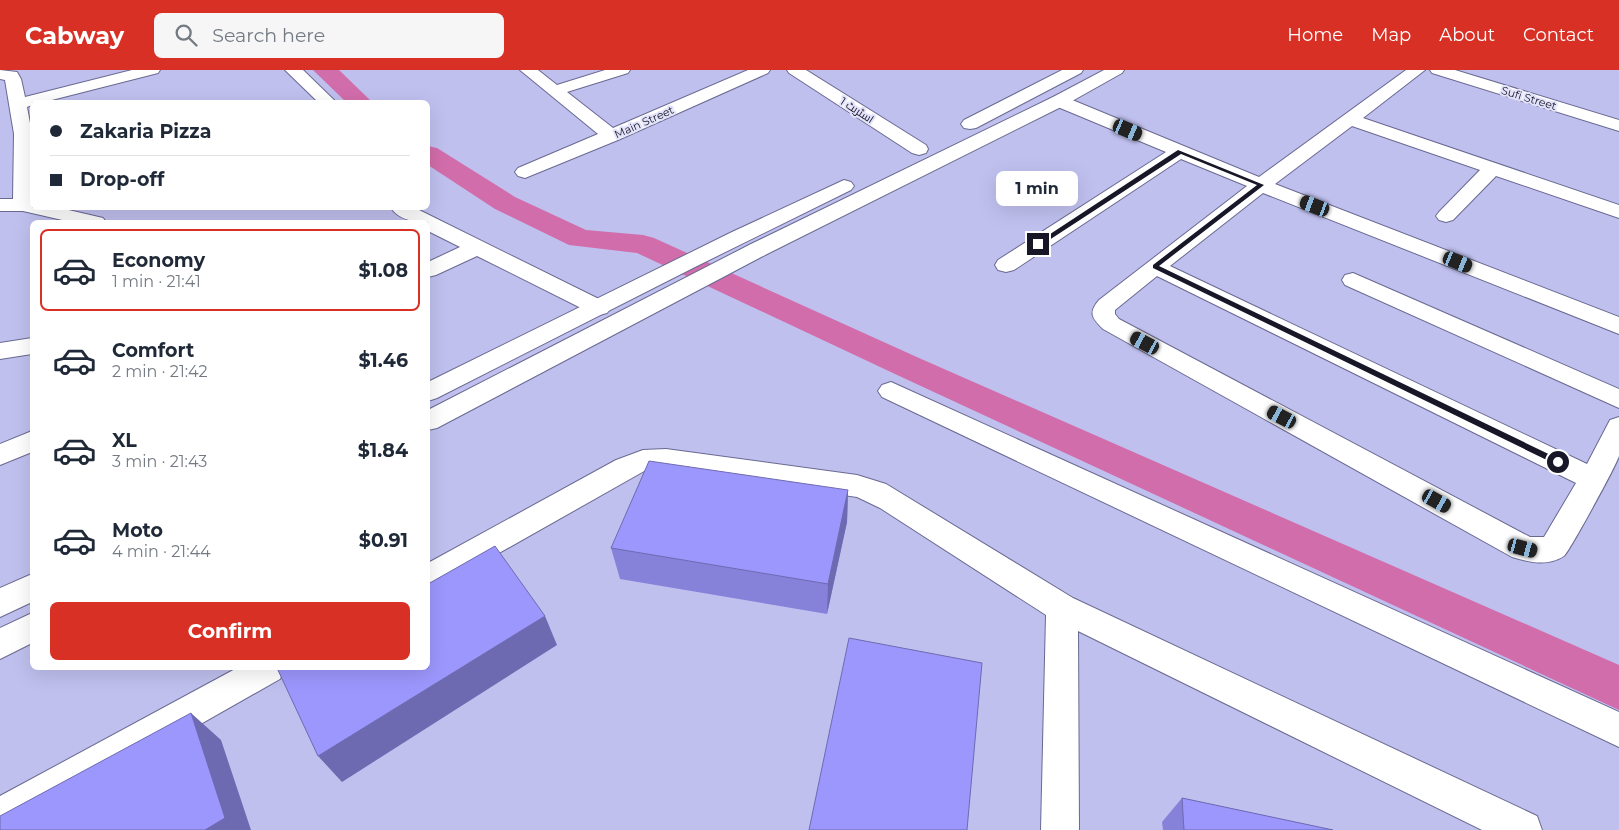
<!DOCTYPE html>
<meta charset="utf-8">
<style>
:root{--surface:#fff;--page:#f6f6f7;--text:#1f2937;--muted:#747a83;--line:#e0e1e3;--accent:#d93025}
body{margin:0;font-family:Montserrat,Cairo,sans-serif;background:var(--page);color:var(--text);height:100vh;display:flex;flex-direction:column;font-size:19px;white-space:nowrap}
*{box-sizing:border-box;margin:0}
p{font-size:16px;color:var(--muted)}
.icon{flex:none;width:28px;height:28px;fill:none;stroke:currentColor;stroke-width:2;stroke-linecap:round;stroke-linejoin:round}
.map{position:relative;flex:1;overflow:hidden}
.panel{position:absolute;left:30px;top:150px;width:400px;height:450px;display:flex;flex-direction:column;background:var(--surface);border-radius:8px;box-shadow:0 5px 20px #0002}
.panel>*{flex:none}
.guide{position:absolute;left:30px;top:30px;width:400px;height:110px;border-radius:8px;box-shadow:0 5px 20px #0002;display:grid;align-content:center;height:110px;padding:0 20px;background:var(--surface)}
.end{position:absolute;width:22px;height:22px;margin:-11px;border:6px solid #171727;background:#fff;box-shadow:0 0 0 2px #fff}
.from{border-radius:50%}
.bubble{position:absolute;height:35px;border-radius:8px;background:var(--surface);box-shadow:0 5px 20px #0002;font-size:16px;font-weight:700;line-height:35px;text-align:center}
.car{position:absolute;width:15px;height:30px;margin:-15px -8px;border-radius:6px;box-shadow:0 0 4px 1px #0007;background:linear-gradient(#222 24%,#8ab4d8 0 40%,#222 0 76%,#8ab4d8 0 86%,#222 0)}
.guide b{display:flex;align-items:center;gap:18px;height:48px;font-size:19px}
.guide b+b{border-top:1px solid var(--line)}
.guide i{width:12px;height:12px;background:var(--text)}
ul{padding:9px 0 0;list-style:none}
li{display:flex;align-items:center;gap:15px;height:82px;margin:0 10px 8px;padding:0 10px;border:2px solid transparent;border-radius:8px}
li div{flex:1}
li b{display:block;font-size:19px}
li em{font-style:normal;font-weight:700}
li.selected{border-color:var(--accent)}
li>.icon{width:45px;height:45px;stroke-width:1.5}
.cta{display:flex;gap:10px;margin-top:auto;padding:10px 20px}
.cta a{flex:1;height:58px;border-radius:8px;background:var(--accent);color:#fff;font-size:20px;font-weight:700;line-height:58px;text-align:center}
header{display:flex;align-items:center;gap:30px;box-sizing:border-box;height:70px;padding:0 25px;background:var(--accent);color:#fff}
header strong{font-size:24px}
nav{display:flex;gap:28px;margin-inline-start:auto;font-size:18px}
.search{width:350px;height:45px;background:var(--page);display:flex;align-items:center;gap:12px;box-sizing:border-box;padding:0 18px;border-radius:8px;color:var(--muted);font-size:19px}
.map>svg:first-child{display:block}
</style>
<header>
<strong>Cabway</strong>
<div class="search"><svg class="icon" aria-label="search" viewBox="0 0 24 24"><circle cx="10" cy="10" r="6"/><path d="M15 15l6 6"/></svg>Search here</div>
<nav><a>Home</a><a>Map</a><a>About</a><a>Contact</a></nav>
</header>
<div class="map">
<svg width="1619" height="760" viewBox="0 0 1619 760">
<rect width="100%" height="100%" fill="#c0c0ef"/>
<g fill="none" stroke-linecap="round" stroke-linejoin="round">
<g fill="#d26dab" fill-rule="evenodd">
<polygon points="313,0 339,0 372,32 346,32"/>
<polygon points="428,76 437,78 515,127 586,160 643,165 654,168 919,288 1619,595 1619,640 895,304 637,183 569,175 495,139 428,95"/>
</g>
<g stroke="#696992" stroke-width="2">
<g id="minor">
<polygon points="0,0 17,2 21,9 25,27 132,0 160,0 158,3 44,32 32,32 32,35 27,37 32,64 32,138 60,138 103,148 106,152 71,152 23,141 0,141 0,129 13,129 14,64 5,10 0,9"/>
<polygon points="285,0 303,0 336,32 318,32"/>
<polygon points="520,0 538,0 557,15 605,0 630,0 628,3 567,22 613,58 748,0 770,0 768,3 618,70 525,108 518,106 515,102 518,98 598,64"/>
<polygon points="787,0 806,0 926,75 928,79 926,83 919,85 912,83 789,3"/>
<path d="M1406,0H1425L1363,48L1619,135V148L1496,106L1453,150L1446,152L1439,150L1436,146L1439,142L1480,100L1352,56L1275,114L1619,247V264L1263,123L1170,196L1587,394L1610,350L1619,347C1619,359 1619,375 1619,386C1616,396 1569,482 1564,486C1547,497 1529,492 1512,487L1103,259C1092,248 1088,243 1099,230L1247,116L1181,89L1014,200L1006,202L998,200L995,195L998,190L1166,82L1053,35L1050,31L1053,27L1059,26L1065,27L1259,107ZM1157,206L1576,413L1544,467H1530L1119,249L1115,244V240Z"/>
<polygon points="1430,0 1455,0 1619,50 1619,61 1432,3"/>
<path d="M391,138H415L607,233L611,238L607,243L599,245L591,243L477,186L436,205L428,207V192L460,177L428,161V152C414,152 399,150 391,138Z"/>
<polygon points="1353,203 1619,319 1619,338 1345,215 1342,210 1345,205"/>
<polygon points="32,268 32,284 0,289 0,273"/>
<polygon points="891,312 1619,642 1619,677 882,327 878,321 882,315"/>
<polygon points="32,361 32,382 0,395 0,374"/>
<polygon points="666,379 857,405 886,414 1073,528 1537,746 1542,760 1482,760 1078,561 1079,760 1041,760 1046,545 880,438 857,427 666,399 646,400 439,517 428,521 428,493 616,390 643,380"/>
<polygon points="237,598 285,598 280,609 14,760 0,760 0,726"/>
</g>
</g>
<g stroke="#696992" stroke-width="2">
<g id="tertiary">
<polygon points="1062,0 1083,0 1081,3 976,58 970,59 964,58 961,54 964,50"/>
<polygon points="1104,0 1124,0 1122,3 1065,35 767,184 437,358 428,360 428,340 751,174 1053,27"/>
<polygon points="844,110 851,112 854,116 851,120 695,197 437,328 428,331 428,312 732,162"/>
<polygon points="32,504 32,532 0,547 0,518"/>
<polygon points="32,543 32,573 0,589 0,558"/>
</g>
</g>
<use href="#minor" fill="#fff" fill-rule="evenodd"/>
<use href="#tertiary" fill="#fff" fill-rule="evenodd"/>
</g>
<g fill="#8682da">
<polygon points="848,420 847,452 827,544 620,509 611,478"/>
<polygon points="1182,728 1333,760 1163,760 1162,752"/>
</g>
<g fill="#6d6ab1">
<polygon points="848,420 847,452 827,544 828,514"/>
<polygon points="545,546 557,575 342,712 318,686"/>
<polygon points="191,643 221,670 251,760 205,760"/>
</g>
<g fill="#9c97fd" stroke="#6d6ab1">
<polygon points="649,391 848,420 828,514 611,478"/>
<polygon points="495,476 545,546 318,686 277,598 428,598 428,514"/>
<polygon points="849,568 982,593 967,760 809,760"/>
<polygon points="191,643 225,748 205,760 0,760 0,746"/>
<polygon points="1182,728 1333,760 1184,760"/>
</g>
<polygon fill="#171727" points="1178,80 1264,115 1159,196 1561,390 1561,394 1555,394 1153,198 1153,195 1257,115 1181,84 1040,176 1035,174"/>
<g text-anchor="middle" stroke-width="4" stroke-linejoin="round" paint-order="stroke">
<g font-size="11" fill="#171727" stroke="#e3e3fb">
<text transform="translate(1529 28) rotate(17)" y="4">Sufi Street</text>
<text transform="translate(857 40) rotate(33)" y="4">اسٹریٹ 1</text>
<text transform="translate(644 52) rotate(-24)" y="4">Main Street</text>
</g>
</g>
</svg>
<i class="end from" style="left:1558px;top:392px"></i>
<i class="end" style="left:1038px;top:174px"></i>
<div class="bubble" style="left:996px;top:101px;width:82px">1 min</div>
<i class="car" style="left:1128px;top:60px;rotate:113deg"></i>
<i class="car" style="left:1315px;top:136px;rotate:291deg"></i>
<i class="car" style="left:1458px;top:192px;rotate:112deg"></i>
<i class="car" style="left:1145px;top:273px;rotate:298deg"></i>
<i class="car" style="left:1282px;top:347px;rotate:298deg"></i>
<i class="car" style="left:1437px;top:431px;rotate:119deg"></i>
<i class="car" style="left:1523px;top:478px;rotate:105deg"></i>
<div class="guide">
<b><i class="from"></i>Zakaria Pizza</b>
<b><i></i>Drop-off</b>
</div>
<section class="panel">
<ul>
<li class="selected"><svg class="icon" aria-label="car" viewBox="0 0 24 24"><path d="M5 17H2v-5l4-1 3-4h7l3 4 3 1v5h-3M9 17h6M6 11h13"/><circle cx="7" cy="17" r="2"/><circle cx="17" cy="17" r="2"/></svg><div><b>Economy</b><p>1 min · 21:41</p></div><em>$1.08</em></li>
<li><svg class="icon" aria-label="car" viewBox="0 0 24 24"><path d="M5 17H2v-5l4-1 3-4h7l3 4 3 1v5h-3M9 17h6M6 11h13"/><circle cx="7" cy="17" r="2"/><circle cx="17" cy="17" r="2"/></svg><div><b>Comfort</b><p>2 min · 21:42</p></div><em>$1.46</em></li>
<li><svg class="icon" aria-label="car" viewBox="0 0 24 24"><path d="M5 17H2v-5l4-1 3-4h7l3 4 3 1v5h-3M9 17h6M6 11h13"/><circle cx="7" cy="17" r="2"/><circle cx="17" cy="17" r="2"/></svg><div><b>XL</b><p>3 min · 21:43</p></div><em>$1.84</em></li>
<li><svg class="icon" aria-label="car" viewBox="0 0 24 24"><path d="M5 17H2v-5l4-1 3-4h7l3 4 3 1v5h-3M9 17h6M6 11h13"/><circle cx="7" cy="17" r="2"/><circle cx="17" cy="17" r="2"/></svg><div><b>Moto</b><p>4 min · 21:44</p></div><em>$0.91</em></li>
</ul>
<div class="cta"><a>Confirm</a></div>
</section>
</div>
